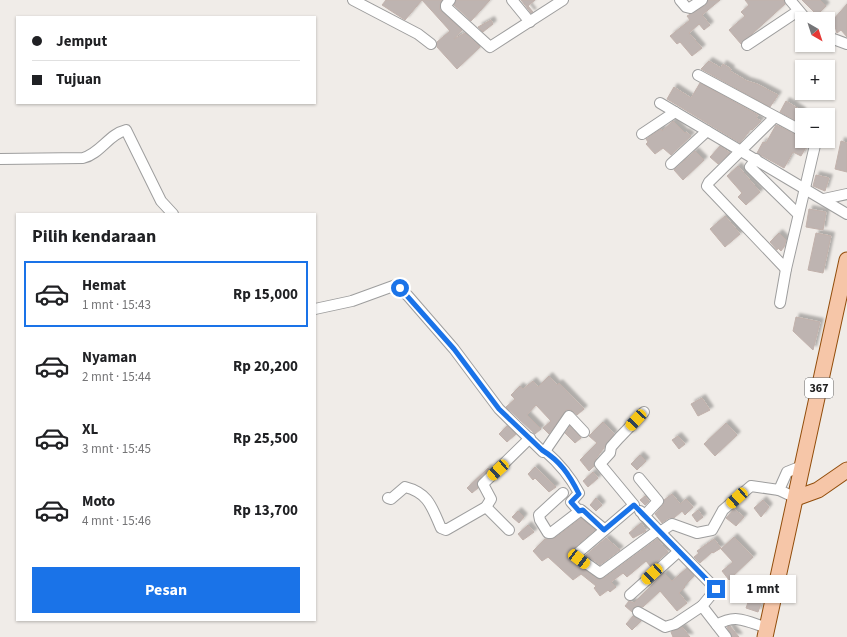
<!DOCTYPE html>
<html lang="id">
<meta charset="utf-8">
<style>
:root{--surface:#fff;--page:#f2f2f2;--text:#202124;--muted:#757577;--line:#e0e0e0;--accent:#1a73e8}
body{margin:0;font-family:"Source Sans 3",sans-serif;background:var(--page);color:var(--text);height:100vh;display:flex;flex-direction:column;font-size:15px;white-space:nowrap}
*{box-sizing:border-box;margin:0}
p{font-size:13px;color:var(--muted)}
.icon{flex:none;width:22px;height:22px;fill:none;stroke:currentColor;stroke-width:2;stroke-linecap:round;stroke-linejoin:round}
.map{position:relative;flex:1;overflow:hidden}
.panel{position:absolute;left:16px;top:213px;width:300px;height:408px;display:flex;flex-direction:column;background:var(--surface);border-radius:0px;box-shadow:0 1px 3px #0004}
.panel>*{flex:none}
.banner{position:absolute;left:16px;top:16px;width:300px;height:88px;border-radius:0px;box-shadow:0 1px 3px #0004;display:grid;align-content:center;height:88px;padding:0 16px;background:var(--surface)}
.needle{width:26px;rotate:141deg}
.buttons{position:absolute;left:795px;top:12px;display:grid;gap:8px}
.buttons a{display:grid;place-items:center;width:40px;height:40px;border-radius:0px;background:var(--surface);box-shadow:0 1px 3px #0004;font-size:20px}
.end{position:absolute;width:18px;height:18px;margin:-9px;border:5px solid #1a73e8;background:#fff;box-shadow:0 0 0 2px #fff}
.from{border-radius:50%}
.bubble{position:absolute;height:28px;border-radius:0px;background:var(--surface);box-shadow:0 1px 3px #0004;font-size:13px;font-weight:700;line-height:28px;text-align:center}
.car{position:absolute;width:12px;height:24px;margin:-12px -6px;border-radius:5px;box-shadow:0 0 3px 1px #0007;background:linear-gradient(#f5c518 24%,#345 0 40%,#f5c518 0 76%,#345 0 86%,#f5c518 0)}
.banner b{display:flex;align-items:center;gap:14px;height:38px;font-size:15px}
.banner b+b{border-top:1px solid var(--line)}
.banner i{width:10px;height:10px;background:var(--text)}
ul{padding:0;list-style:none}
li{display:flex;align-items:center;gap:12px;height:66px;margin:0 8px 6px;padding:0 8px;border:2px solid transparent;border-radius:0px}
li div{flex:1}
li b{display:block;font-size:15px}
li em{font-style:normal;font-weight:700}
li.on{border-color:var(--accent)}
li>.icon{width:36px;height:36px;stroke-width:1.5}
h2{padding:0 16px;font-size:18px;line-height:48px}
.cta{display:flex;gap:8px;margin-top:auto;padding:8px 16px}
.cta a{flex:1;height:46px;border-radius:0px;background:var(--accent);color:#fff;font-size:16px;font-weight:700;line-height:46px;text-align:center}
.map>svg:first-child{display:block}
</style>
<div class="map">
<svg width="847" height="637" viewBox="0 0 847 637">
<defs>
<filter id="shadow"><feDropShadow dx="3.5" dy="-3.5" stdDeviation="1" flood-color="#0004"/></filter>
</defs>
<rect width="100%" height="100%" fill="#f0ece8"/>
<g fill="#beb4b1" stroke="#c1b1ab" filter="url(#shadow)">
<polygon points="386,0 442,0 440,5 440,10 462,30 454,39 465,33 480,47 457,69 437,47 437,42 450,31 422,0 405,20 382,5"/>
<polygon points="456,0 490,0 471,21 454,5"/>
<polygon points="521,0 535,0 528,6 533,12 531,13"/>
<polygon points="708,0 720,0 702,15 710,25 704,30 699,24 689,33 702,48 692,56 680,42 677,44 670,36 690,20 687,16 706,5"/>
<polygon points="745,0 784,0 785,4 741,44 729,30 745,16 741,12 749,5"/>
<polygon points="802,0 820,0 826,6 817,15"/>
<polygon points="847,4 847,37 841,30 837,33 833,20"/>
<polygon points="491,20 493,24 483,32 478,27"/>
<polygon points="709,61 721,68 723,64 731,69 730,71 747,81 757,84 778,95 770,107 701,69"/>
<polygon points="700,83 758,115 756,118 761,121 752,130 751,129 740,143 667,99 674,87 691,98"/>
<polygon points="786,101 802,111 802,124 780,112"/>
<polygon points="673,121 685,133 686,132 691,136 671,155 663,148 655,154 646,144 648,142 646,139 661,129 662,131"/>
<polygon points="776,125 802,137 802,141 809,142 801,156 793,152 784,168 757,153 763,142 766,143"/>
<polygon points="841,141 847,143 847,172 835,169"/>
<polygon points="720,146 730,153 718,164 710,157"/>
<polygon points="695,151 704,160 683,180 674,170"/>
<polygon points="738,166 760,192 746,205 738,197 742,193 727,176"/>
<polygon points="816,175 829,178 825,191 813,186"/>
<polygon points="809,209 826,212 823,230 806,227"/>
<polygon points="725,216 740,234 725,247 710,229"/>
<polygon points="779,233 786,240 784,247 781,251 778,248 777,250 770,242"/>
<polygon points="816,233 831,236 823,273 808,270"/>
<polygon points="796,317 820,322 813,350 793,331"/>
<polygon points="549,376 557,385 559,383 584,409 577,415 571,410 566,410 549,434 543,428 551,421 536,405 527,415 541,429 535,434 506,407 515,399 511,395 520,386 523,389 533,381 538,387"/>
<polygon points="702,398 710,410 698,416 691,404"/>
<polygon points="603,422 614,434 595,460 594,466 589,471 580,460 597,443 589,436"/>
<polygon points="726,423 737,435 715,456 704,444"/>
<polygon points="507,426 516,434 507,442 499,434"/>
<polygon points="570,426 581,438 575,443 565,433"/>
<polygon points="678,436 685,444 679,449 672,440"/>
<polygon points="640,455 646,461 637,470 631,464"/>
<polygon points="535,467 556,487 549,492 535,478 533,480 528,474"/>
<polygon points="488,468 489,469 478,480 478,488 472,493 467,488"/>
<polygon points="593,472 598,478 588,487 583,481"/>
<polygon points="672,494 680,504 686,499 693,507 685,515 682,511 674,518 669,518 662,523 655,514 663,505 664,500"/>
<polygon points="645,496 649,501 645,505 640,500"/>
<polygon points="596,498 602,505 596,511 590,505"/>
<polygon points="763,500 769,507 761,517 754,508"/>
<polygon points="734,509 744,517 736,526 726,518"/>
<polygon points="698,510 703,517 697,522 692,515"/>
<polygon points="518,511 524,517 519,523 512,517"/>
<polygon points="581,518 595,530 574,548 570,555 570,558 597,579 604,578 657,539 668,552 651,567 646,561 627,577 623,573 611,582 616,587 610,592 608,590 600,596 594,588 596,586 581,574 573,580 548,557 542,561 533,551 545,539 555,538"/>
<polygon points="641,523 646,531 633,538 629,533"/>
<polygon points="528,525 534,532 523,540 518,534"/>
<polygon points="734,537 753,557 729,580 722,571 733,562 721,549"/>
<polygon points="606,538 620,550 600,565 586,555"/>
<polygon points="714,539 721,548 713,553 712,552 700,563 694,557 699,553 697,551"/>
<polygon points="687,568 694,576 684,586 685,587 679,593 687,603 677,611 660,591 643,607 635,606 632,612 625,606 629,601 634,603 664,573 672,581"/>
<polygon points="752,584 766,589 758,612 746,608 751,594 748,593"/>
<polygon points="633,616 641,621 632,630 626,624"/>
<polygon points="730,626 739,637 732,637 727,627"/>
<polygon points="682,627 690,637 673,637 671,632"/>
</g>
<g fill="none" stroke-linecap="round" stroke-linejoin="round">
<g stroke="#9e9e9e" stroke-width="12">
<g id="street">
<polyline points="353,0 418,34 431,44"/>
<polyline points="450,0 446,5 446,7 490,47 563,0"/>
<polyline points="512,0 530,22"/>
<polyline points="680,0 686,7 690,8 702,0"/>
<polyline points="790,0 806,19"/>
<polyline points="828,37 847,44"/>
<polyline points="747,45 798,11"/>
<polyline points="698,75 802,131"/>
<polyline points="660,103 847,214"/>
<polyline points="775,117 709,182 707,186 786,269 816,141"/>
<polyline points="642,134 675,112"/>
<path d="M0,159L83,158C100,154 109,134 126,130L161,201L173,214"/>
<polyline points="756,159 750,167 798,214"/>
<polyline points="671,164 707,131"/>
<polyline points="824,199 847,194"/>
<polyline points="780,303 786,269"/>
<polyline points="315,309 352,301 396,285 408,296 454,349 499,409 543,452 545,451 569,416 584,432"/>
<polyline points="644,412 619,438 611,447 610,453 600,464 634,505 579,552 576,556 600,573 658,530 716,589 702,606"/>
<path d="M545,451C560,464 570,476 579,493L571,502L579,511"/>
<polyline points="639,478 658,501 644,516"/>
<polyline points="779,490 787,472 802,466"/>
<polyline points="563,493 539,515 540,520 548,533 551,533 581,510 604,529"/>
<path d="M388,498L391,499L405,487C429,493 432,508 441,528L446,530L486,507L491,499L483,484L530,438"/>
<polyline points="486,507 509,530"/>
<polyline points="640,511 658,530"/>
<polyline points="660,532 672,524 697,533 712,530 723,510 751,486 779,490 796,498"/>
<polyline points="630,595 678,552"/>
<polyline points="638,612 665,627 675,624 702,606 726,637"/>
<path d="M717,625C736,613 748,622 767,628"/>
</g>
</g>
<g stroke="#924d0b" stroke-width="17">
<g id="primary">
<polyline points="796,498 818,490 847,470"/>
<polyline points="765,637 847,260"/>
</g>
</g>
<use href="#street" stroke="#fff" stroke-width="10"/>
<use href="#primary" stroke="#f6c6a8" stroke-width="15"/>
</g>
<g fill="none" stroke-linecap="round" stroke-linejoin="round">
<path stroke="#1a73e8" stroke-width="5" d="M400,288L454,349L499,409L542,450C560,461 569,474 579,494L571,502L579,511L583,510L604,530L634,505L716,589"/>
</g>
<g text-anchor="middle" stroke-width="3" stroke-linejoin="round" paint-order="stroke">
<rect fill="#fff" stroke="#646464" stroke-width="1" x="805" y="378" width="28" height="20" rx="3"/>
<g font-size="12" font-weight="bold" fill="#212121">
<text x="819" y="392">367</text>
</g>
</g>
</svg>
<div class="buttons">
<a><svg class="needle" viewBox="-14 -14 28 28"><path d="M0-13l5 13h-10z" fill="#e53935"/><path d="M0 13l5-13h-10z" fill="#757577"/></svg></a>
<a>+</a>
<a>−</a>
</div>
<i class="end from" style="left:400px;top:288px"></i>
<i class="end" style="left:716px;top:589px"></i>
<div class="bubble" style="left:730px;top:575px;width:66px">1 mnt</div>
<i class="car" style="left:636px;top:420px;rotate:223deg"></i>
<i class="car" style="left:498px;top:470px;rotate:228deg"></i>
<i class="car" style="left:737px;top:498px;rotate:228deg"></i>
<i class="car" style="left:579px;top:559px;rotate:127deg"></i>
<i class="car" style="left:652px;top:574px;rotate:227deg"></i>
<div class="banner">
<b><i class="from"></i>Jemput</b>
<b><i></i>Tujuan</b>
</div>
<section class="panel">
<h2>Pilih kendaraan</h2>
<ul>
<li class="on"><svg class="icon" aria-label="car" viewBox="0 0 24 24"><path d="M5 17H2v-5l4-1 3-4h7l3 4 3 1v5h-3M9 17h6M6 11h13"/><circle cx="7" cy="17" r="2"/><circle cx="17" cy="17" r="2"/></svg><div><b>Hemat</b><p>1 mnt · 15:43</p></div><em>Rp 15,000</em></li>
<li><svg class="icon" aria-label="car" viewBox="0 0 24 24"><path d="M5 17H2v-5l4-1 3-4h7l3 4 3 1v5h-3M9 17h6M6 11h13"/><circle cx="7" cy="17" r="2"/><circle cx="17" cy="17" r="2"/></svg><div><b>Nyaman</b><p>2 mnt · 15:44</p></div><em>Rp 20,200</em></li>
<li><svg class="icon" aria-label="car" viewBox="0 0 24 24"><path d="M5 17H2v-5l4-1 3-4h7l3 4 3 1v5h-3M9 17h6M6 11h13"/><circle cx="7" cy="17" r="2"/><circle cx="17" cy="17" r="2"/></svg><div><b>XL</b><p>3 mnt · 15:45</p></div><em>Rp 25,500</em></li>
<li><svg class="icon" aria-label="car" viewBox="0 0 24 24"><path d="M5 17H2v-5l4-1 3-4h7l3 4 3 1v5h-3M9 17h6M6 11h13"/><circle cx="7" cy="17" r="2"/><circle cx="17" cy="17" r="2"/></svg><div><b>Moto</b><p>4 mnt · 15:46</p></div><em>Rp 13,700</em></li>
</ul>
<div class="cta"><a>Pesan</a></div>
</section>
</div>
